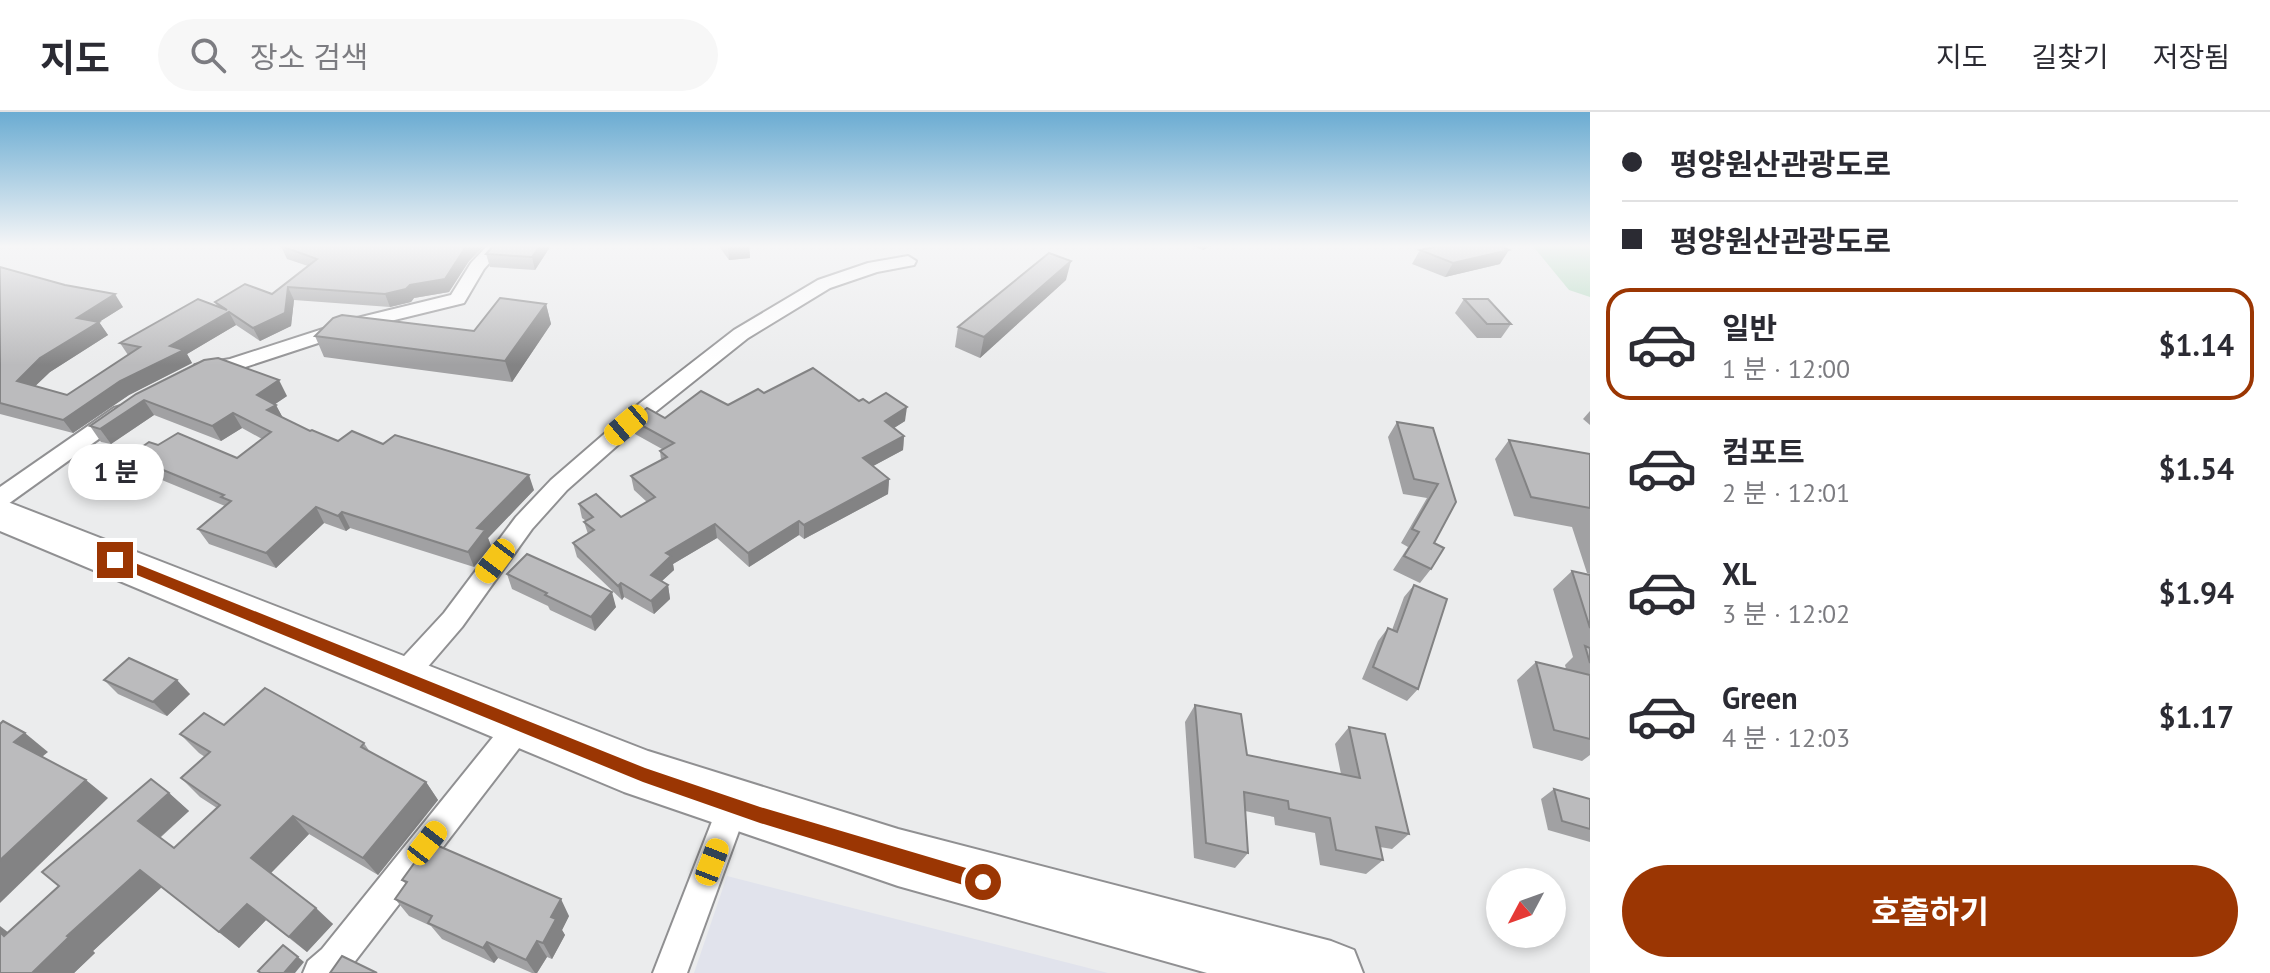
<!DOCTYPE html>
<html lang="ko">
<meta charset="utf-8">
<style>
:root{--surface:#fff;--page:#f7f7f7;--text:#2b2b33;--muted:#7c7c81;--line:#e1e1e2;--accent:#9b3603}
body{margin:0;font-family:"PT Sans","Noto Sans KR",sans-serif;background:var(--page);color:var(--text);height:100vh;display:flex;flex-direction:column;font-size:30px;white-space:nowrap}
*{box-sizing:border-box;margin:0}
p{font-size:26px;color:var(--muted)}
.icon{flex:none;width:44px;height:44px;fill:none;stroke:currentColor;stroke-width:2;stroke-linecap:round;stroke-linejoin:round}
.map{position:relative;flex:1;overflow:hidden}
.panel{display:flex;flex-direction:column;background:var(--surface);width:680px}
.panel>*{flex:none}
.guide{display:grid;align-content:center;height:176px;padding:0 32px;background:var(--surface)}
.needle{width:52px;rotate:229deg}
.buttons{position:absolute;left:1486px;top:756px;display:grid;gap:16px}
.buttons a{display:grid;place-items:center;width:80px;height:80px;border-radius:50%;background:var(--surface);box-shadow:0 4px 12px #0003;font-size:40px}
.end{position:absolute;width:36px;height:36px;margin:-18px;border:10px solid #9b3603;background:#fff;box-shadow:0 0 0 4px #fff}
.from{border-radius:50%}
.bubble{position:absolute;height:56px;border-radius:28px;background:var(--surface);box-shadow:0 4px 12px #0003;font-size:26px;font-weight:700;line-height:56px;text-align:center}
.car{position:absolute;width:24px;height:48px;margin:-24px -12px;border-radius:10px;box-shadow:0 0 6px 2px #0007;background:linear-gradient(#f5c518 24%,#345 0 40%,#f5c518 0 76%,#345 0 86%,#f5c518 0)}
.guide b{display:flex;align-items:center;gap:28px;height:76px;font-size:30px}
.guide b+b{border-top:2px solid var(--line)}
.guide i{width:20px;height:20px;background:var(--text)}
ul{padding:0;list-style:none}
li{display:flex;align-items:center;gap:24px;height:112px;margin:0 16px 12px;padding:0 16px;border:4px solid transparent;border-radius:24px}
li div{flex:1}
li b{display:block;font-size:30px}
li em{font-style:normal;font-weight:700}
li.active{border-color:var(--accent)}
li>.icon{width:72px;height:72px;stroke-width:1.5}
.cta{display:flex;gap:16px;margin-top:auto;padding:16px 32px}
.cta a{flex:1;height:92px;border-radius:48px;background:var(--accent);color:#fff;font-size:32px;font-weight:700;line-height:92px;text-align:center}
header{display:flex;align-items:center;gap:48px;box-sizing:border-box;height:112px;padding:0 40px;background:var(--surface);border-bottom:2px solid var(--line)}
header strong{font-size:38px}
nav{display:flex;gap:44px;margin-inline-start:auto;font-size:28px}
.search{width:560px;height:72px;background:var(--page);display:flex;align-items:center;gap:20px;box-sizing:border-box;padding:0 28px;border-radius:44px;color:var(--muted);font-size:30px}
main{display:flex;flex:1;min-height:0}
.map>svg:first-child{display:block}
</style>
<header>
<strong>지도</strong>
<div class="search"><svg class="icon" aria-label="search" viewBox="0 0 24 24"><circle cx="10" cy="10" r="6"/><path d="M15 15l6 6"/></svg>장소 검색</div>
<nav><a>지도</a><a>길찾기</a><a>저장됨</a></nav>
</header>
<main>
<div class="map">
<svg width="1590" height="861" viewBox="0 0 1590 861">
<rect width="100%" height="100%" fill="#ebeced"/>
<polygon fill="#e1e3ec" points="727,764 1108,861 694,861"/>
<polygon fill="#b2d9bf" points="1532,133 1590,133 1590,185 1569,178"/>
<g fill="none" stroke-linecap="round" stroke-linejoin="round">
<g stroke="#909092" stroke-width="4">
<g id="street">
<polygon points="488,133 505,133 484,157 464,191 370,214 233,259 202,263 192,257 195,253 230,247 357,206 451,183 471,151"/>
<polygon points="908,144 916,149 914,153 877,160 830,176 748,226 654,301 567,378 532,417 462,515 413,572 403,575 393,572 389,564 393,556 444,501 516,405 551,368 640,291 734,218 818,168 868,151"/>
<polygon points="121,294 128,296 131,301 128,306 8,392 0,394 0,375 114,296"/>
<polygon points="520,601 530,604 534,613 530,622 346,861 303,861 308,849 322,837 510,604"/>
<polygon points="733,680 744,684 748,694 687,861 653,861 718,694 722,684"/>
</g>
</g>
<g stroke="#909092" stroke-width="4">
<polygon id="highway" points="0,387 648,639 898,717 1331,829 1354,838 1363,861 1207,861 898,774 624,680 0,419"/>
</g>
<use href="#street" fill="#fff" fill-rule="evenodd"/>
<use href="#highway" fill="#fff" fill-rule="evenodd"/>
</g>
<g fill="#a1a1a3">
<polygon points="284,133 485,133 469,149 449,180 414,186 411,190 390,195 294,188 291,214 260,229 236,213 187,242 192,251 129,283 73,321 0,302 0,155 123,195 99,210 108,223 50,260 35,274 67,283 128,243 120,231 217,194 215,190 272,182 308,154 287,147 281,134"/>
<polygon points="494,133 550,133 550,135 535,158 490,155 486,142"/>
<polygon points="718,133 749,133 750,146 729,148"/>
<polygon points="1191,133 1213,133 1203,138"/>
<polygon points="1420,138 1500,152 1445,165 1412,152"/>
<polygon points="1066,168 980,246 955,235 958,215"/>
<polygon points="1464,187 1511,212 1501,226 1477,226 1455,201"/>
<polygon points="546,192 551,212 512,270 324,245 315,224 474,219"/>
<polygon points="764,281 859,289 905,309 894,316 904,324 903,338 873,354 889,367 888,382 804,427 799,423 749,455 717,426 673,452 674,458 662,469 668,473 670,487 654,502 624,485 622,488 577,445 573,431 588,422 584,410 586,409 582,406 579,392 621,405 647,390 634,378 631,364 661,348 660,339 662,337 635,322 632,308 665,306 728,293"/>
<polygon points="136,282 287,284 275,292 283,306 310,319 338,329 383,332 534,378 488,426 491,434 474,455 350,416 346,419 324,411 276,456 209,432 198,417 225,394 140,359 129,344 158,333 237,346 262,327 242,316 221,329 154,303 111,332 101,330 90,314"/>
<polygon points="1590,299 1590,313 1583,307"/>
<polygon points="1397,310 1456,390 1434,431 1431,457 1420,471 1393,458 1408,435 1401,431 1427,386 1403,382 1388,325"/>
<polygon points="1509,328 1590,342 1590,462 1587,461 1572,415 1514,404 1495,347"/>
<polygon points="1572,459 1590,463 1590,643 1582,649 1533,636 1517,568 1536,550 1566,557 1565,553 1573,545 1553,477"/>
<polygon points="507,462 616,495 595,519 550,498 548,494 512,477"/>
<polygon points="1414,473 1418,577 1407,589 1362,567 1378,529 1388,516 1392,518 1404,485"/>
<polygon points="104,568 190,582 167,604 118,582"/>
<polygon points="1195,593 1247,643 1341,662 1335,632 1349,615 1409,722 1392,737 1380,735 1383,748 1366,762 1320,753 1315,721 1275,713 1274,705 1245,699 1248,741 1235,756 1194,746 1185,610"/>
<polygon points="224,613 364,631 370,640 426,670 438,688 378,763 309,722 271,761 333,812 307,840 266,808 239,836 161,775 93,839 95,841 74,861 0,861 8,820 169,681 189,699 160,726 174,736 217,696 200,685 181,666 205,645 199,641 180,622"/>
<polygon points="1554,677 1590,687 1590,730 1548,718 1541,687"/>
<polygon points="402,768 569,804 562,818 565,823 552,847 547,845 537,861 532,861 498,846 494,851 442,827 431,814 409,804 395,787 406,772"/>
</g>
<g fill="#838384">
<polygon points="469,133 485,133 469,149 449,180 414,186 411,190 390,195 385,182 410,173"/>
<polygon points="541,133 550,133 550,135 535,158 532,145"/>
<polygon points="728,133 749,133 750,146 729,148"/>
<polygon points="1205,133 1213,133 1203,138"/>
<polygon points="1509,138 1500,152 1445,165 1453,151"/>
<polygon points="1071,149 1066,168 980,246 984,225"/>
<polygon points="288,175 294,188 291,214 260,229 253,216"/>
<polygon points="115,182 123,195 99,210 108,223 50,260 27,282 17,269 77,206"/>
<polygon points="546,192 551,212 512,270 505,249"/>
<polygon points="229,200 236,213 187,242 192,251 129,283 73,321 63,308 170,234"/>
<polygon points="279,268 287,284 265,299 257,283"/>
<polygon points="144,288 154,303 111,332 100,317"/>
<polygon points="276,293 284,308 267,298"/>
<polygon points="907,295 905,309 883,323 885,309"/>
<polygon points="233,301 242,316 221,329 212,314"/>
<polygon points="904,324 903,338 862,360 863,346"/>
<polygon points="529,363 534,378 488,426 491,434 474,455 468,440 477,416"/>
<polygon points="889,367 888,382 804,427 804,413"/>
<polygon points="316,395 324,411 276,456 266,441"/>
<polygon points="342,400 350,416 346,419 338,404"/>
<polygon points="799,409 799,423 749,455 748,441"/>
<polygon points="715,412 717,426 673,452 674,458 653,477 651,463 666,441"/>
<polygon points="621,471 624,485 622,488 618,474"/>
<polygon points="668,473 670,487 654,502 651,489"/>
<polygon points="612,480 616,495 595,519 591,505"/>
<polygon points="177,568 190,582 167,604 153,590"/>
<polygon points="25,621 48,640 37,649 14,630"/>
<polygon points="86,668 108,686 0,791 0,748"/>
<polygon points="426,670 438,688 378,763 363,746"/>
<polygon points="169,681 189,699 159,726 138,709"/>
<polygon points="293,704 309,722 269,763 251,746"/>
<polygon points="140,758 162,775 93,839 95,841 74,861 32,861 67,824"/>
<polygon points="561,787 569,804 562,818 565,823 552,847 543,831 551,805"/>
<polygon points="247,792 266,808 239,836 219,820"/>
<polygon points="316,796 333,812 307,840 289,825"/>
<polygon points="0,814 32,839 4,824 0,820"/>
<polygon points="537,829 547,845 537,861 535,861 526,848"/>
<polygon points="487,830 498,846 494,851 483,836"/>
<polygon points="298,845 304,850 295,861 284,861"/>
</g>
<g fill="#bbbbbd" stroke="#838384" stroke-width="2">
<polygon points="284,133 469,133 465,136 445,167 410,173 406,177 385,182 288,175 285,201 253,216 229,200 170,234 184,238 120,269 63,308 0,291 0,155 65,173 115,182 77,206 99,210 40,246 17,269 67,283 140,235 120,231 198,187 227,198 215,190 245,172 272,182 317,147 281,134"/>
<polygon points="494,133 541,133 532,145 486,142"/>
<polygon points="1443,133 1499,133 1509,138 1453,151 1420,138"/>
<polygon points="1049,141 1071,149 984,225 958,215"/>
<polygon points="500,186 546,192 505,249 315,224 333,206 342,203 474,219"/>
<polygon points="1464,187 1488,187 1511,212 1487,212"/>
<polygon points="218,246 279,268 257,283 276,293 267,298 310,319 312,318 338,329 352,319 383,332 395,323 529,363 477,416 485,418 468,440 342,400 338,404 316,395 266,441 198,417 231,389 221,385 224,383 129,344 149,330 158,333 178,321 237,346 271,320 233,301 212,314 144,288 100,317 90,314 136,282 204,248"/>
<polygon points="813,256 859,289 863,287 869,291 886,281 907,295 885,309 904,324 863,346 889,367 804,413 799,409 748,441 715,412 666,441 671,444 651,463 668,473 651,489 621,471 618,474 573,431 594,418 584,410 593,405 579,392 596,382 621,405 655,385 631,364 667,345 660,339 674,331 632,308 647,296 665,306 701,279 728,293 758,277 764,281"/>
<polygon points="1397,310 1433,316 1456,390 1434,431 1444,436 1431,457 1404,444 1419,420 1412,417 1438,372 1414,367"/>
<polygon points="1509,328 1590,342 1590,396 1531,385"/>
<polygon points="527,442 612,480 591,505 545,483 547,481 507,462"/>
<polygon points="1572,459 1590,463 1590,516"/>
<polygon points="1414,473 1447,487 1418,577 1373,555 1388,516 1397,520"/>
<polygon points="1585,534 1590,536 1590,551"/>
<polygon points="129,546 177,568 153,590 104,568"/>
<polygon points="1536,550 1590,563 1590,627 1554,618"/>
<polygon points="265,576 364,631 361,635 426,670 363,746 293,704 251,746 316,796 289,825 247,792 219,820 140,758 67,824 69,825 32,861 0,861 0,820 4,824 59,774 42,760 151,667 169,681 138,709 174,736 220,693 181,666 210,640 180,622 204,601 224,613"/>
<polygon points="1195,593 1241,602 1247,643 1360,666 1349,615 1385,622 1409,722 1376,715 1383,748 1336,738 1330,706 1289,697 1288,689 1244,680 1248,741 1206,731"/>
<polygon points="3,609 25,621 14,630 86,668 0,748 0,612"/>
<polygon points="1554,677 1590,687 1590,717 1562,709"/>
<polygon points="434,732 561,787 551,805 556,807 543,831 537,829 526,848 487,830 483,836 428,811 432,804 395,787 407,770 402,768 418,746 423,748"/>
<polygon points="283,833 298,845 284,861 261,861 258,859"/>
<polygon points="342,844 377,861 330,861"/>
</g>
<linearGradient id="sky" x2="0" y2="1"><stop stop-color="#6bacd2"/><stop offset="0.53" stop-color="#f6f6f7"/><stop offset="1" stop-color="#f6f6f7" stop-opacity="0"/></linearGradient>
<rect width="1590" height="253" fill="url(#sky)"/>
<polygon fill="#9b3603" points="115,443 645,656 760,695 983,761 989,764 991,770 989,776 983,779 760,711 643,670 110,452 110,445"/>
</svg>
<div class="buttons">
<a><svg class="needle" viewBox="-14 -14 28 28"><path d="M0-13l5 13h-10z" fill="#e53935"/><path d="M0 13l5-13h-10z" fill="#7c7c81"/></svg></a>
</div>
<i class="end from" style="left:983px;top:770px"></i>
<i class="end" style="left:115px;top:448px"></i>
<div class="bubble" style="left:68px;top:332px;width:96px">1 분</div>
<i class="car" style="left:626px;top:313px;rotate:230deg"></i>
<i class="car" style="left:495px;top:449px;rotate:217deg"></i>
<i class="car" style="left:427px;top:731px;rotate:38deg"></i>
<i class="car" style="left:712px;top:750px;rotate:21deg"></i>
</div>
<section class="panel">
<div class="guide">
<b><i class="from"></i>평양원산관광도로</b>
<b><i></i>평양원산관광도로</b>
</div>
<ul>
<li class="active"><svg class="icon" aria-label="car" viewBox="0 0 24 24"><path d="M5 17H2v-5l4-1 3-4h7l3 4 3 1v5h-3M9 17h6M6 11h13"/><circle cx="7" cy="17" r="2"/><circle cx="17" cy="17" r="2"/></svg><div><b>일반</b><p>1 분 · 12:00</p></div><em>$1.14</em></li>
<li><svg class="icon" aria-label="car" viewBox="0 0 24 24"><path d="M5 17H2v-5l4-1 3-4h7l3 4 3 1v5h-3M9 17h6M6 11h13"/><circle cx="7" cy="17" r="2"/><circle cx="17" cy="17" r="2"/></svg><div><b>컴포트</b><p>2 분 · 12:01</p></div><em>$1.54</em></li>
<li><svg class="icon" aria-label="car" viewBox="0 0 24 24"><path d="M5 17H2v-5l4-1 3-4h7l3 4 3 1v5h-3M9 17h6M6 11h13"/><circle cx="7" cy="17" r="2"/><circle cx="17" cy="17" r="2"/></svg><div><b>XL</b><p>3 분 · 12:02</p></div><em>$1.94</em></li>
<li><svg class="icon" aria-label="car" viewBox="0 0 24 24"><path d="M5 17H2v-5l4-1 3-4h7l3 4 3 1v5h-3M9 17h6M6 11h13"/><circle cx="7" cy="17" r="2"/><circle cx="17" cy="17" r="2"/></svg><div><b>Green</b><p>4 분 · 12:03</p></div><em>$1.17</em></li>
</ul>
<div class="cta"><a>호출하기</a></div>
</section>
</main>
